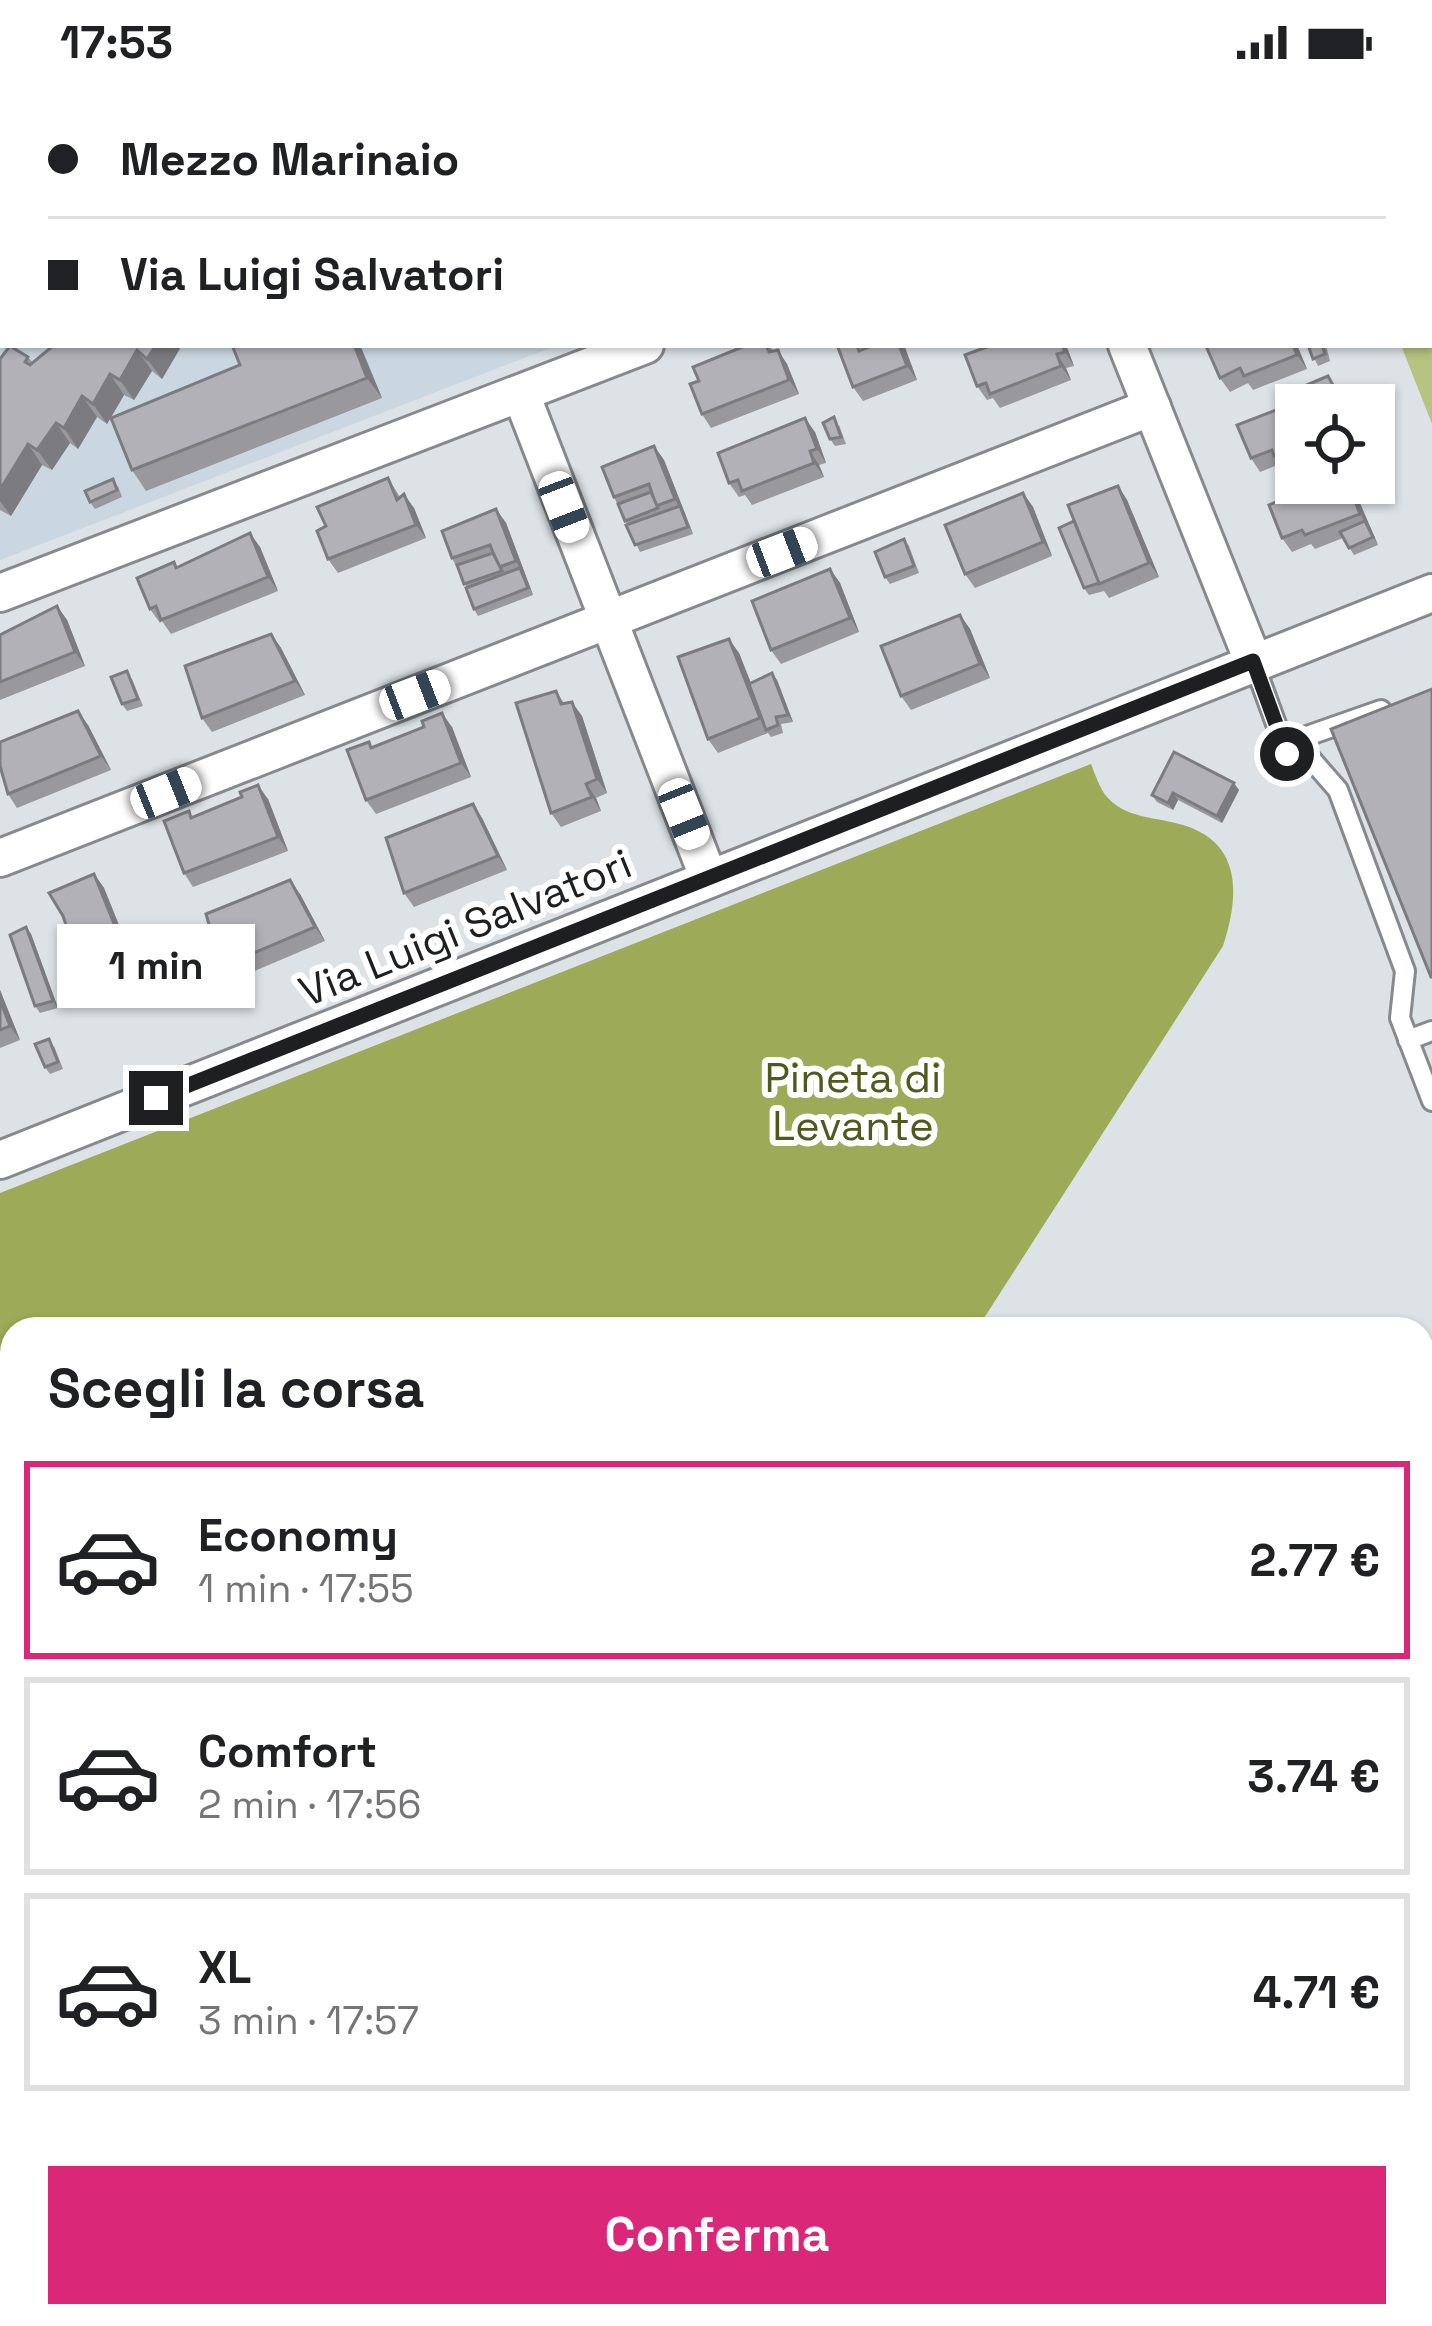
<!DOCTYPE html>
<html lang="it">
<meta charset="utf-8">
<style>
:root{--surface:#fff;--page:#f6f6f6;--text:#202124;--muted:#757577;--line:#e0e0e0;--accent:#db2777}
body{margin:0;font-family:"Space Grotesk",sans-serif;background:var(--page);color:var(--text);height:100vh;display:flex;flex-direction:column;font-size:45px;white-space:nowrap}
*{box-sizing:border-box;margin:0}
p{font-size:39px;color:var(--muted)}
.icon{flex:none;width:66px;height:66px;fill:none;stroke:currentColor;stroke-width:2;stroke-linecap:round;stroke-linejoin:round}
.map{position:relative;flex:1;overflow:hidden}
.side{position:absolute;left:0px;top:1233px;width:1434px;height:1011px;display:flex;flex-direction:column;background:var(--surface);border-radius:36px 36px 0 0;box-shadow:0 3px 9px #0004}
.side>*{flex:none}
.hud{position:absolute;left:0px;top:0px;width:1434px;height:264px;box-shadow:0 3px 9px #0004;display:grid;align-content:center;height:264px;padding:0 48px;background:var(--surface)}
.controls{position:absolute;left:1275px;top:300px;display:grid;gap:24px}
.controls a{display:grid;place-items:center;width:120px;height:120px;border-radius:0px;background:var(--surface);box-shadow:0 3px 9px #0004;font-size:60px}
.end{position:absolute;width:54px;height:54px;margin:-27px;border:15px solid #1d1f20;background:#fff;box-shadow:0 0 0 6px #fff}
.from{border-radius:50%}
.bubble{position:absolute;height:84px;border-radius:0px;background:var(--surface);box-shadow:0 3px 9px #0004;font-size:39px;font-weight:600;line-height:84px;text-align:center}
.car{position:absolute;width:36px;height:72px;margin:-36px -18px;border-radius:15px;box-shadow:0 0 9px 3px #0007;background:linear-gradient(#fff 24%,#345 0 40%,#fff 0 76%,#345 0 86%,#fff 0)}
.hud b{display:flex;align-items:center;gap:42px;height:114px;font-size:45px}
.hud b+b{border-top:3px solid var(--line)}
.hud i{width:30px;height:30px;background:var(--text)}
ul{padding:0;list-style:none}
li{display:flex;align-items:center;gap:36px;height:198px;margin:0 24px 18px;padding:0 24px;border:6px solid var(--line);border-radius:0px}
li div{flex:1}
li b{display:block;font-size:45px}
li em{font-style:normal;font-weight:600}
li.active{border-color:var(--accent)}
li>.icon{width:108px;height:108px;stroke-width:1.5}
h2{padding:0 48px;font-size:54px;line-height:144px}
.action{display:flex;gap:24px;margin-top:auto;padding:24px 48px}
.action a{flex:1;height:138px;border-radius:0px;background:var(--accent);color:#fff;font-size:48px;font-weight:600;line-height:138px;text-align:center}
.status{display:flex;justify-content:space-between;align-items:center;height:84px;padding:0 60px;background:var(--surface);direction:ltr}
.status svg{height:33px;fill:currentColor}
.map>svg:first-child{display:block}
</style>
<div class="status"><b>17:53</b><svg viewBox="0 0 49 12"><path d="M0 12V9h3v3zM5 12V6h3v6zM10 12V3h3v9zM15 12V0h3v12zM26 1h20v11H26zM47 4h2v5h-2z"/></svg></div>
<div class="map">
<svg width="1432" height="2242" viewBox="0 0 1432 2242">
<rect width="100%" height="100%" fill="#dce2e6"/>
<polygon fill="#cbd7e0" points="0,0 1215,0 3,3 3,261 558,261 0,476"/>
<polygon fill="#b7c381" points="1382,0 1432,0 1432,340 1401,261 1431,261 1431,3 1374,3"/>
<g fill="#9daa57">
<path d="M1091,680C1095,690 1100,706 1108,714C1126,734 1155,733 1179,740C1242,756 1240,810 1223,862L977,1245H12V2128L0,2132V1109Z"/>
<polygon points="1432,1921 1432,2242 0,2242 0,2218 12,2215 12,2232 1422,2232 1422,1924"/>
</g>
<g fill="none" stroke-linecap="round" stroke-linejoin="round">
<g stroke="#868a8e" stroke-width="24">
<g id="service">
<polyline points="1253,577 1287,670 1311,675 1338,706 1405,887 1400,934 1432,1017"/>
<polyline points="1284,660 1381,626"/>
<polyline points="1408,956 1432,947"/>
</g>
</g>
<g stroke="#868a8e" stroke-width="42">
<g id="minor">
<polyline points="1290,3 1298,0"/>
<polyline points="1127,261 1253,577"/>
<polyline points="521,310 709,795"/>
<polyline points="0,509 645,261"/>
<polyline points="0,774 1152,323"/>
<polyline points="0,1076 1432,509"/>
</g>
</g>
<use href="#service" stroke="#fff" stroke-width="18"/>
<use href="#minor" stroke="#fff" stroke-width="36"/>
</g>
<g fill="#98989d">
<polygon points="129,0 277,0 278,3 130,3"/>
<polygon points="54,261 182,261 162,295 152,287 134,316 124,311 107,340 97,333 78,365 70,359 52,386 42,381 11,432 0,426 0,275 28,273 33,279"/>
<polygon points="360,261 382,314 146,407 132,386 240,281"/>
<polygon points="768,261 787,280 799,310 711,344 702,330 699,297"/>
<polygon points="904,261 917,296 863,317 853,303"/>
<polygon points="992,261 1066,261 1074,282 1066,284 1071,296 1000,324 993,314 987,316 977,302"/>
<polygon points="1297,261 1307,285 1253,306 1248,299 1230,308 1220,294 1206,262"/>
<polygon points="1308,261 1326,261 1330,277 1318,282"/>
<polygon points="1328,292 1339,310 1318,319 1319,321 1296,321 1296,381 1284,386 1280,380 1260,388 1251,374 1237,341 1308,314 1302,303"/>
<polygon points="839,341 846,360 835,362 830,355"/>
<polygon points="815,348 826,379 819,381 824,393 752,421 745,411 739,413 729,399"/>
<polygon points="654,362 664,376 693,450 640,468 614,413"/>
<polygon points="388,394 400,413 414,424 426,454 338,489 328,475 326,442"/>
<polygon points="1320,399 1351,399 1378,461 1354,471 1343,454 1315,465 1311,460 1292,468 1282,454"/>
<polygon points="118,402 122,413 95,425 90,418"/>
<polygon points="1118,402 1127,416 1159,493 1109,514 1104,507 1089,511 1084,504"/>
<polygon points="1023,409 1033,423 1052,472 975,504 965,490"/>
<polygon points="496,425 506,439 533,511 478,532 474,525 467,504 452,474"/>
<polygon points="904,455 909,462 919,489 890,500 885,493"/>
<polygon points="260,463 278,507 171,550 162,537 160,539 150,525 177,483"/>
<polygon points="830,485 840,499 859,548 781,580 771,566"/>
<polygon points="57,522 67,536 85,582 0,616 0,551"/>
<polygon points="960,531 970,545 990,594 911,626 901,612"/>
<polygon points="271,550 281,564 305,611 212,648 202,634"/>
<polygon points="739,569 751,599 777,596 793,638 781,640 783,649 771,653 768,649 718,669 708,655"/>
<polygon points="132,595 143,622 127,627 122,620"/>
<polygon points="556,607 564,619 582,632 607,709 596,714 601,727 561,743 551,729"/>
<polygon points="88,641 111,686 17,724 8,710"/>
<polygon points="452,643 471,693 376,730 366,716"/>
<polygon points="1239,706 1222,739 1178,716 1173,726 1157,718 1152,711"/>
<polygon points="268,715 288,767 193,803 184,789 193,733"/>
<polygon points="482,734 507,786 414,823 404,809"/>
<polygon points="94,790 104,804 145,906 106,923 85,897"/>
<polygon points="300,810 325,857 231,897 221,883"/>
<polygon points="26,843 31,850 58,924 40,929 35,922"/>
<polygon points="0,906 20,956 0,964"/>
<polygon points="54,962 63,985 50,990 45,983"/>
<polygon points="1422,1306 1432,1310 1432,1374 1422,1370"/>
</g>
<g fill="#7c7c80">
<polygon points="156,261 182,261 162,295 147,275"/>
<polygon points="354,261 360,261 382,314 367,294"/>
<polygon points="899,261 904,261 917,296 907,282"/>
<polygon points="1062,261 1066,261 1074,282 1065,268"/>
<polygon points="1293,261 1297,261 1307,285 1297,271"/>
<polygon points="137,266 152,287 134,316 120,296"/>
<polygon points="778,266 787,280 799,310 789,296"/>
<polygon points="1057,270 1066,284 1071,296 1061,282"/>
<polygon points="110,290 124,311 107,340 93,320"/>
<polygon points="82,312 97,333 78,365 64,344"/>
<polygon points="805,334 815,348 826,379 817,365"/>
<polygon points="56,339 70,359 52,386 37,366"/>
<polygon points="28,360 42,381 11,432 0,417 0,406"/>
<polygon points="654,362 664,376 693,450 675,415"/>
<polygon points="810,367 819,381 824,393 814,379"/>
<polygon points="1348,399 1351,399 1353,403 1378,461 1360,430"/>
<polygon points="1118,402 1127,416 1159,493 1149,479"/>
<polygon points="1023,409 1033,423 1052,472 1043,458"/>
<polygon points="404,410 414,424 426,454 416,441"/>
<polygon points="496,425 506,439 533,511 516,477"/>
<polygon points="250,449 260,463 278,507 268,493"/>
<polygon points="830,485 840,499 859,548 850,534"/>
<polygon points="57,522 67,536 85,582 75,568"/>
<polygon points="960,531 970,545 990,594 980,580"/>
<polygon points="271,550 281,564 305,611 295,597"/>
<polygon points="729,555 739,569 770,648 760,634"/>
<polygon points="772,589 777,596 793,638 788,631"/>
<polygon points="572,618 582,632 607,709 597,695"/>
<polygon points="78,627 88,641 111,686 101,672"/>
<polygon points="442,629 452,643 471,693 461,679"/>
<polygon points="1234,699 1239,706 1222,739 1217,732"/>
<polygon points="586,700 596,714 601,727 592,713"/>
<polygon points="258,701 268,715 288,767 278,753"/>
<polygon points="1173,709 1178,716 1173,726 1168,719"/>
<polygon points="473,720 482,734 507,786 498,772"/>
<polygon points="94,790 104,804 145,906 135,892"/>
<polygon points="290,796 300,810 325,857 315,843"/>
<polygon points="26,843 31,850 58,924 53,917"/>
<polygon points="0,906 20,956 10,942 0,916"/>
</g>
<g fill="#b1b1b7" stroke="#7c7c80" stroke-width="3">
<polygon points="129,0 251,0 253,3 130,3"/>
<polygon points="287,0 312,0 313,3 288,3"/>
<polygon points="539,0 609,0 610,3 541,3"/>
<polygon points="767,0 857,0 858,3 759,3"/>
<polygon points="54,261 156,261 147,275 137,266 120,296 110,290 93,320 82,312 64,344 56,339 37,366 28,360 0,406 0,275 10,262 28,273 25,278 30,281"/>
<polygon points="232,261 354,261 367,294 132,386 111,334 240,281"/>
<polygon points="747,261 766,261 769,268 778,266 789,296 702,330 690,300 699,297 693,283"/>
<polygon points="837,261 857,261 859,267 873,261 899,261 907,282 853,303"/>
<polygon points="992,261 1062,261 1065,268 1057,270 1061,282 990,310 986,299 977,302 965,271"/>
<polygon points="1293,261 1297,271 1244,292 1240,284 1220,294 1206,262"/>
<polygon points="1308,261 1322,261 1325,270 1313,275"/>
<polygon points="1328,292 1334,303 1308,313 1302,303"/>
<polygon points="1313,312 1317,321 1296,321 1296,364 1274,372 1272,366 1251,374 1237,341"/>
<polygon points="834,333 841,353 830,355 823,339"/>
<polygon points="805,334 817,365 810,367 814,379 742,407 738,396 729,399 718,369"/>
<polygon points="654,362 675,415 656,422 649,400 614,413 602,383"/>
<polygon points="388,394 397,416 404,410 416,441 328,475 317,447 326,442 317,423"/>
<polygon points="113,395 117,406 90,418 85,407"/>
<polygon points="1320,399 1348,399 1360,430 1305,451 1302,446 1282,454 1269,421"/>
<polygon points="1118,402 1149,479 1099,500 1068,421"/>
<polygon points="651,408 658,424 625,437 618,420"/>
<polygon points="1023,409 1043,458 965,490 945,441"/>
<polygon points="680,422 688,443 635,461 626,441"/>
<polygon points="496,425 516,477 499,483 490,461 452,474 442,447"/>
<polygon points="1074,437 1099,499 1084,504 1059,444"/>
<polygon points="1365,437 1373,453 1349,464 1340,448"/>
<polygon points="250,449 268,493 161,536 156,522 150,525 137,494 174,478 176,484"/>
<polygon points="904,455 914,482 885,493 875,468"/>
<polygon points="493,469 502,487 464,500 457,481"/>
<polygon points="520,484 528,504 474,525 466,504"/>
<polygon points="830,485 850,534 771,566 752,517"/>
<polygon points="57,522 75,568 0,598 0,551"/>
<polygon points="960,531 980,580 901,612 881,562"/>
<polygon points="271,550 295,597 202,634 185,582"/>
<polygon points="729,555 760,634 708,655 678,573"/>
<polygon points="127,587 138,615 122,620 111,593"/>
<polygon points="772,589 788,631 776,633 778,641 766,646 749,600"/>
<polygon points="1432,605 1432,893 1431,893 1331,645"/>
<polygon points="556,607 561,620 572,618 597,695 586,700 592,713 551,729 516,619"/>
<polygon points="78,627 101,672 8,710 0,682 0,658"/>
<polygon points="442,629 461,679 366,716 347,666 369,658 371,664 424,643 422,637"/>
<polygon points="1174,668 1234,699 1217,732 1173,709 1168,719 1152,711"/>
<polygon points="258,701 278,753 184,789 164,737 189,727 191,734 242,713 240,708"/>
<polygon points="473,720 498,772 404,809 386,754"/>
<polygon points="94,790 135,892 96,909 90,894 85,897 63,832 49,809"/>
<polygon points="290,796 315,843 221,883 206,830"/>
<polygon points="26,843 53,917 35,922 10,851"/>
<polygon points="0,916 10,942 0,946"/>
<polygon points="49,955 58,978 45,983 35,960"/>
<polygon points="1422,1306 1432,1310 1432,1359 1422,1355"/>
</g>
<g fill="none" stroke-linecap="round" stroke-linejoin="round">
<polyline stroke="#1d1f20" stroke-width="15" points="156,1014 1253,577 1287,670"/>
</g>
<g text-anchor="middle" stroke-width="12" stroke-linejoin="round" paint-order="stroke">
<g font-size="42" fill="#1d1f20" stroke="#fff">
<text transform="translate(465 843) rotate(-22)" y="15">Via Luigi Salvatori</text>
</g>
<g font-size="42" fill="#50581b" stroke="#fff">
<text x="853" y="1008">Pineta di<tspan x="853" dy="48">Levante</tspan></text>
</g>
</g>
</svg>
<div class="controls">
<a><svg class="icon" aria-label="locate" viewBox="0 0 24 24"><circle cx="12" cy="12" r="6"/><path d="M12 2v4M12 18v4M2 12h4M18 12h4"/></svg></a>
</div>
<i class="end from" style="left:1287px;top:670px"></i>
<i class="end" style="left:156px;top:1014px"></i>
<div class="bubble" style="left:57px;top:840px;width:198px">1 min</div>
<i class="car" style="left:564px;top:423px;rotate:159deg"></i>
<i class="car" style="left:782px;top:468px;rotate:69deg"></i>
<i class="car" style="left:415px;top:611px;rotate:69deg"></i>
<i class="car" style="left:166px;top:709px;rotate:68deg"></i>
<i class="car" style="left:684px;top:730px;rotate:158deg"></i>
<div class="hud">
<b><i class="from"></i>Mezzo Marinaio</b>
<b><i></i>Via Luigi Salvatori</b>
</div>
<section class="side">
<h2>Scegli la corsa</h2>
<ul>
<li class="active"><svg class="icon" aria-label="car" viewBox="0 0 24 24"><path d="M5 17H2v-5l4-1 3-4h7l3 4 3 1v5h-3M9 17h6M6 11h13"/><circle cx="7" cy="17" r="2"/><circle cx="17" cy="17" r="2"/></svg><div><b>Economy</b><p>1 min · 17:55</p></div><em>2.77 €</em></li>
<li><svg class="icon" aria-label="car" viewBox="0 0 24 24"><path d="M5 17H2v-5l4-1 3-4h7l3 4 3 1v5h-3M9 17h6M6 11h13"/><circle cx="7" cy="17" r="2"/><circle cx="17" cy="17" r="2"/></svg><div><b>Comfort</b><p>2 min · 17:56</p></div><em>3.74 €</em></li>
<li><svg class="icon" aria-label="car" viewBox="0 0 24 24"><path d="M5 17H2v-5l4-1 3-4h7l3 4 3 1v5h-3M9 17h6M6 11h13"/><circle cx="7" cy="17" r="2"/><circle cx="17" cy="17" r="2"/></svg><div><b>XL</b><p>3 min · 17:57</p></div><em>4.71 €</em></li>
</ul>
<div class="action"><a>Conferma</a></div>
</section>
</div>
